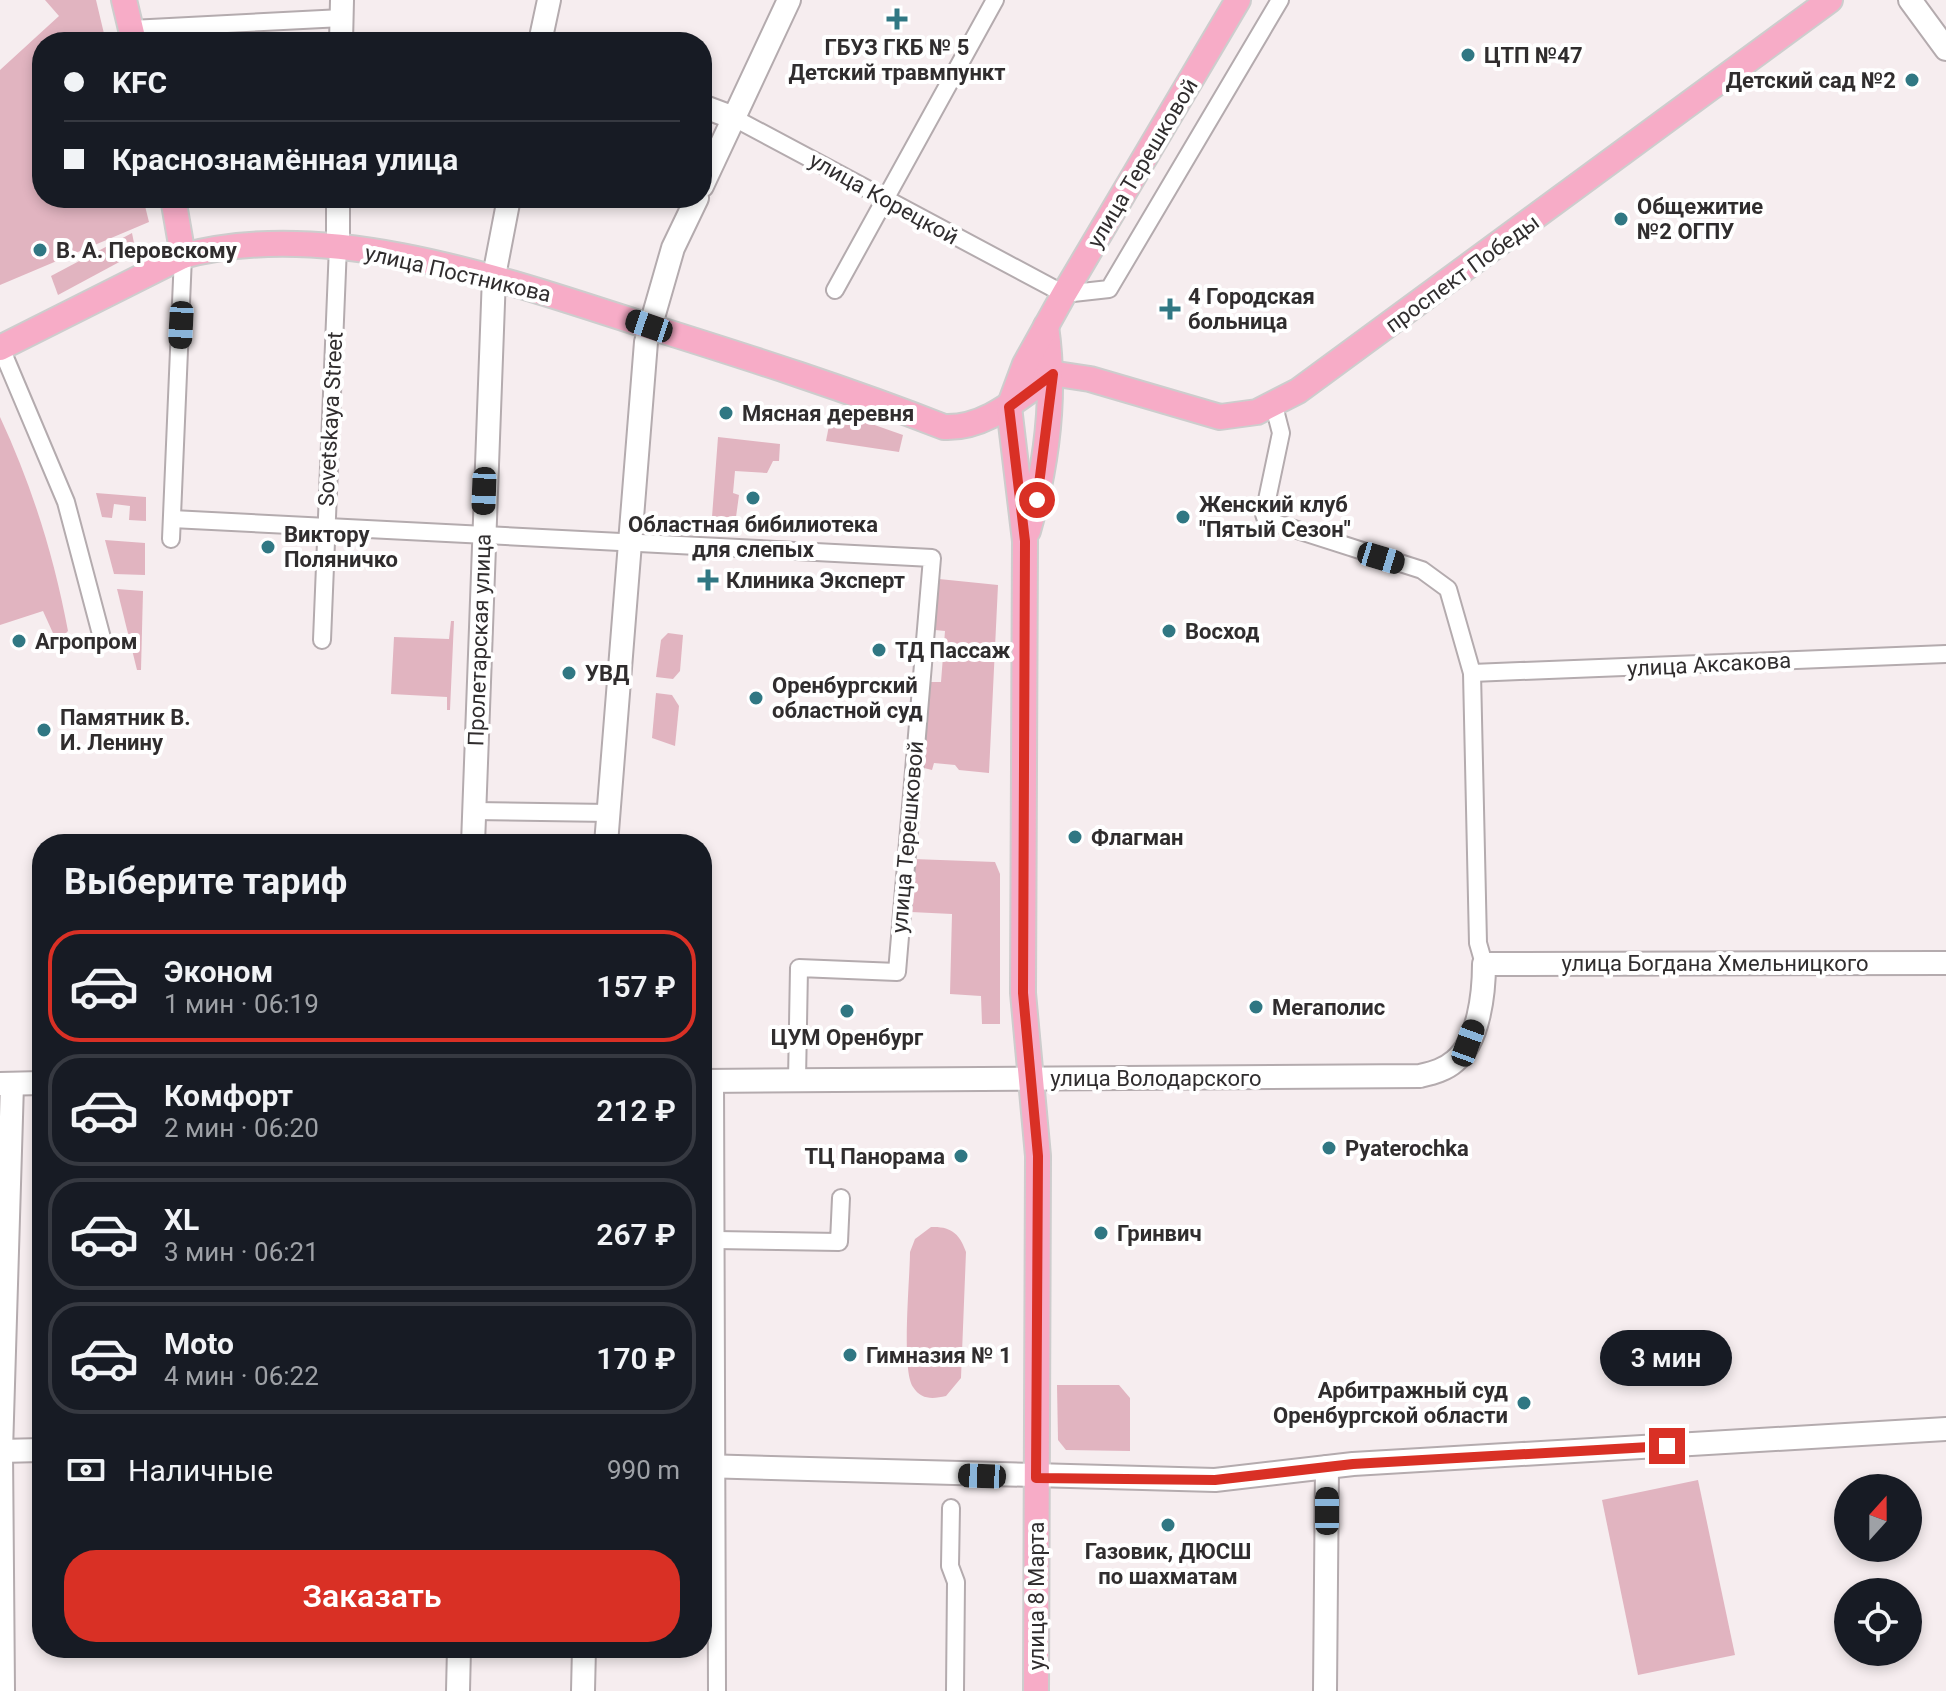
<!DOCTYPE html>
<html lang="ru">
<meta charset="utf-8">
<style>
:root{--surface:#171b24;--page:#20242c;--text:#f1f3f6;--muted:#9ea1a6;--line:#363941;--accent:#d93025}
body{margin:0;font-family:Roboto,sans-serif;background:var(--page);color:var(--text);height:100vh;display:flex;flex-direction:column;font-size:30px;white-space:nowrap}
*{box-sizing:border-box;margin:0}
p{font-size:26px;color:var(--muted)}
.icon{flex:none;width:44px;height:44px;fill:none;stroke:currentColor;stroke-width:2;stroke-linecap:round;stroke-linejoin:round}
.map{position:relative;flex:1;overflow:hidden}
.side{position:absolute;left:32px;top:834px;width:680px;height:824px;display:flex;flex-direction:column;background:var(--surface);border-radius:32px;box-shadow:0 4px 12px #0003}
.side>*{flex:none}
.hud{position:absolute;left:32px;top:32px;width:680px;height:176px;border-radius:32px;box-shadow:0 4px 12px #0003;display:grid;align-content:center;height:176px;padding:0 32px;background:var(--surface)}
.needle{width:52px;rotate:21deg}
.controls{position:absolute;left:1834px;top:1474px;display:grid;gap:16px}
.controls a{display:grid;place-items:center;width:88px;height:88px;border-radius:50%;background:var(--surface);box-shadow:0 4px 12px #0003;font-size:40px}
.end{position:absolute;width:36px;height:36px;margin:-18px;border:10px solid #d93025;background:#fff;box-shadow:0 0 0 4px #fff}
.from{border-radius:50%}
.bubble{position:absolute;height:56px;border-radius:28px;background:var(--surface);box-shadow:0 4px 12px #0003;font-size:26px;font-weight:600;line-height:56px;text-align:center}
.car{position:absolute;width:24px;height:48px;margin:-24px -12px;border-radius:10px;box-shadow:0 0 6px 2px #0007;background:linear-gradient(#222 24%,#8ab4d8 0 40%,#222 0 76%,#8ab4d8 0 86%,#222 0)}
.hud b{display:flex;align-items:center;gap:28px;height:76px;font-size:30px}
.hud b+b{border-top:2px solid var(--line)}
.hud i{width:20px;height:20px;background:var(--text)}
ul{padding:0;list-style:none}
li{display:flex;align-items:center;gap:24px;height:112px;margin:0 16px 12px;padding:0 16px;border:4px solid var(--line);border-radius:32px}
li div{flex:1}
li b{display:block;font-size:30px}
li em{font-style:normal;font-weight:600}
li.current{border-color:var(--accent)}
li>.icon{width:72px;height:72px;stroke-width:1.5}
h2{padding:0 32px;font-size:36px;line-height:96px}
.pay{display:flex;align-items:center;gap:20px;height:88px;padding:0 32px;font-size:30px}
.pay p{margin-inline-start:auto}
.action{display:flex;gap:16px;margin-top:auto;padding:16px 32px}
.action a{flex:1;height:92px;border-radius:32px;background:var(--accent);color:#fff;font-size:32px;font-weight:600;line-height:92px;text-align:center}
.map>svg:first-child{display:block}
</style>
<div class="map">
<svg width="1946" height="1691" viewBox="0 0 1946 1691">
<rect width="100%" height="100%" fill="#f6edef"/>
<g fill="#e1b4c0">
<polygon points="45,0 96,0 106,42 42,42 42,198 143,198 149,222 0,285 0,70 59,16"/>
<polygon points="132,233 136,253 58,295 51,276"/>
<polygon points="832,410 903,435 899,452 826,441"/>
<path d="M0,417C32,486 54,556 68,631L57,642L43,611L0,625Z"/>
<polygon points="718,437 780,444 779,461 773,461 767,473 735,471 733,493 739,495 736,517 712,517"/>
<polygon points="96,493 146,497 146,521 129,520 130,506 114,504 112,518 102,517"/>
<polygon points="105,540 145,543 145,575 114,574"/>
<polygon points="939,579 998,585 989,773 959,770 955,765 934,763 932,770 920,767 930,682 941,682 945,631 935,630"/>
<polygon points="117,589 143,591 141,670 137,670"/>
<polygon points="451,621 454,621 450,710 447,710 447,697 391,694 394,637 449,639"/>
<polygon points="668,633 683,635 680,671 673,679 656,677 661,640"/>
<polygon points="656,693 672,695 679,706 675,746 652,738"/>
<polygon points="79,838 247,841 258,844 79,844"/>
<polygon points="913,859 995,862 1000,874 1000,1024 982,1024 981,996 950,994 952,914 911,912"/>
<path d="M931,1227C951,1226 960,1234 966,1252L961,1378L946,1396C933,1399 921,1400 913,1387C901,1369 910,1278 910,1252L915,1239Z"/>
<polygon points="1057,1385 1119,1385 1130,1398 1130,1451 1066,1450 1058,1440"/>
<polygon points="1698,1480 1735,1655 1638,1675 1602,1500"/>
</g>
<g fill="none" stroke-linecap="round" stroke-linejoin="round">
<g stroke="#b4abae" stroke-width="20">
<g id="street">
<polyline points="131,29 342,18"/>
<polyline points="734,118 1064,294 1109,289 1280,0"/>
<polyline points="835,290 995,0"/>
<polyline points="1,348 66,502 102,638"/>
<polyline points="1274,406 1281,433 1264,514 1266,520 1422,570 1448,589 1472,673 1478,943 1484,964"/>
<polyline points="172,519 932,558 897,972 799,968 797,1080"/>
<polyline points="171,539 183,256"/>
<polyline points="322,640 338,246"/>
<polyline points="1472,673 1946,654"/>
<polyline points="474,811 609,813"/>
<polyline points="715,1081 717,1691"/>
<polyline points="716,1240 839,1242 841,1198"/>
<polyline points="951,1508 950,1566 956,1582 955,1691"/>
</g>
</g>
<g stroke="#b4abae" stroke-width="26">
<g id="secondary">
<polyline points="1910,0 1946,49"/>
<polyline points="341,42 342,0"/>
<polyline points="540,42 549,0"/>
<polyline points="702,106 734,118"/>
<polyline points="702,186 789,0"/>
<polyline points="338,246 338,198"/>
<polyline points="473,844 494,276 509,198"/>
<polyline points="606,844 646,342 673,248 697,198"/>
<path d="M702,1081L1420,1076C1432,1073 1445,1070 1455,1061C1479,1041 1484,993 1484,964L1946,963"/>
<polyline points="0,1084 42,1083"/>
<polyline points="0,1451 42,1450"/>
<polyline points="702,1466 1215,1480 1353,1464 1946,1429"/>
<polyline points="3,1691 1,1451 12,1084"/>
<polyline points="458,1691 459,1648"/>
<polyline points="583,1691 584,1648"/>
<polyline points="1325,1691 1327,1467"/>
</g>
</g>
<g stroke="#cdcdcd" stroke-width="28">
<g id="primary">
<polyline points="124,0 134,42"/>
<polyline points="173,198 183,256"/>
<path d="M0,348L183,256C330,216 511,282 651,327C750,358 847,389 944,427C987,429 1020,396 1053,374"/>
<polyline points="1037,371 1090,379 1220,417 1257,412 1298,391 1830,0"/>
<path d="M1028,531C1047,464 1056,395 1046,326"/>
<polyline points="1036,1691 1038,1156 1023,993 1025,541 1009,407 1025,364 1064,294 1238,0"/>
</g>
</g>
<use href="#street" stroke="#fff" stroke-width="16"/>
<use href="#secondary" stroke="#fff" stroke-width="22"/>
<use href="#primary" stroke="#f7acc7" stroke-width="24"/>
</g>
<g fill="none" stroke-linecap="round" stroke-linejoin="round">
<polyline stroke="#d93025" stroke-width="10" points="1037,500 1053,374 1009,407 1025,541 1023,993 1038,1156 1036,1478 1215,1480 1353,1464 1667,1446"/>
</g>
<g fill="#307783" stroke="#fff" stroke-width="3">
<path d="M893 7h8v8h8v8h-8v8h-8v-8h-8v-8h8z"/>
<circle cx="1468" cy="55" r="8"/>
<circle cx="1912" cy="80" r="8"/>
<circle cx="1621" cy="219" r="8"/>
<circle cx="40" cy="250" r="8"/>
<path d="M1166 297h8v8h8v8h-8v8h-8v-8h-8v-8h8z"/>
<circle cx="726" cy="413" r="8"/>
<circle cx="753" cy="498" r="8"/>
<circle cx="1183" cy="517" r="8"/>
<circle cx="268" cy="547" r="8"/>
<path d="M704 568h8v8h8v8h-8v8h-8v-8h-8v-8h8z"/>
<circle cx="1169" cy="631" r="8"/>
<circle cx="19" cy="641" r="8"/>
<circle cx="879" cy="650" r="8"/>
<circle cx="569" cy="673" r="8"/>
<circle cx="756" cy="698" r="8"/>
<circle cx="44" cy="730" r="8"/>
<circle cx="1075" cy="837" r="8"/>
<circle cx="1256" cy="1007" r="8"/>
<circle cx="847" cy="1011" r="8"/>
<circle cx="1329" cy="1148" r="8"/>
<circle cx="961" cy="1156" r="8"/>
<circle cx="1101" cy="1233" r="8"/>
<circle cx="850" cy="1355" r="8"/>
<circle cx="1524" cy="1403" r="8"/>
<circle cx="1168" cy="1525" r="8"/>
</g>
<g text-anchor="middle" stroke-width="8" stroke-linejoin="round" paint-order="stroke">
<g font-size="22" font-weight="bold" fill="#302d2e" stroke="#fff" text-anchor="start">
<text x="897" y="55" text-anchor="middle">ГБУЗ ГКБ № 5<tspan x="897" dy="25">Детский травмпункт</tspan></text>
<text x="1484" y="63">ЦТП №47</text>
<text x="1896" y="88" text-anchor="end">Детский сад №2</text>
<text x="1637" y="214">Общежитие<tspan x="1637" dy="25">№2 ОГПУ</tspan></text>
<text x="56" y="258">В. А. Перовскому</text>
<text x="1188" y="304">4 Городская<tspan x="1188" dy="25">больница</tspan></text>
<text x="742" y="421">Мясная деревня</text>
<text x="1199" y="512">Женский клуб<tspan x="1199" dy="25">"Пятый Сезон"</tspan></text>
<text x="753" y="532" text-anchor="middle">Областная бибилиотека<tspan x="753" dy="25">для слепых</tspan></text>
<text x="284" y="542">Виктору<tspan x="284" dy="25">Поляничко</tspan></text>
<text x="726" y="588">Клиника Эксперт</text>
<text x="1185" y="639">Восход</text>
<text x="35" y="649">Агропром</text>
<text x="895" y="658">ТД Пассаж</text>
<text x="585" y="681">УВД</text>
<text x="772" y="693">Оренбургский<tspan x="772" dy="25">областной суд</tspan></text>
<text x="60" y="725">Памятник В.<tspan x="60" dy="25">И. Ленину</tspan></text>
<text x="1091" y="845">Флагман</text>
<text x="1272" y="1015">Мегаполис</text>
<text x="847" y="1045" text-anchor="middle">ЦУМ Оренбург</text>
<text x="1345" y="1156">Pyaterochka</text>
<text x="945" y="1164" text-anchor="end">ТЦ Панорама</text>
<text x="1117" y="1241">Гринвич</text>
<text x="866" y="1363">Гимназия № 1</text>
<text x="1508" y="1398" text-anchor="end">Арбитражный суд<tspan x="1508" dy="25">Оренбургской области</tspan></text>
<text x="1168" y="1559" text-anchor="middle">Газовик, ДЮСШ<tspan x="1168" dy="25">по шахматам</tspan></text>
</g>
<g font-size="22" fill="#302d2e" stroke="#fff">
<text transform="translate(1142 163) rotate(-59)" y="8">улица Терешковой</text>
<text transform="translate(884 198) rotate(29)" y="8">улица Корецкой</text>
<text transform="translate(458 273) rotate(13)" y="8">улица Постникова</text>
<text transform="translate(1462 273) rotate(-36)" y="8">проспект Победы</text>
<text transform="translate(330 419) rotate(-87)" y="8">Sovetskaya Street</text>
<text transform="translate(479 640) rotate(-88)" y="8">Пролетарская улица</text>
<text transform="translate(1709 664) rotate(-3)" y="8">улица Аксакова</text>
<text transform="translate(907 837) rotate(-85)" y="8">улица Терешковой</text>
<text x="1715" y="971">улица Богдана Хмельницкого</text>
<text x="1156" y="1086">улица Володарского</text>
<text transform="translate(1036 1596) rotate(-90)" y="8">улица 8 Марта</text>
</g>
</g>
</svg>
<div class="controls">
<a><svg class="needle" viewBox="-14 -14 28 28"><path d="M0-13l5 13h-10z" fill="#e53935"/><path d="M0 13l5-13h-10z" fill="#9ea1a6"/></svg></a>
<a><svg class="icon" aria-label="locate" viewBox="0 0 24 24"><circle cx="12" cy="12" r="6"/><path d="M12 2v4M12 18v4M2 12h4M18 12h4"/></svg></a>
</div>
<i class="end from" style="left:1037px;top:500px"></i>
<i class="end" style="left:1667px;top:1446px"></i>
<div class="bubble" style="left:1600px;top:1330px;width:132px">3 мин</div>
<i class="car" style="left:181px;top:325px;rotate:183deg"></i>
<i class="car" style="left:649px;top:326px;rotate:289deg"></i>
<i class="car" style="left:484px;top:491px;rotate:182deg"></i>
<i class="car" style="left:1381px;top:558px;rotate:107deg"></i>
<i class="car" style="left:1468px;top:1043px;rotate:20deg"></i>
<i class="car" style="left:982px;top:1476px;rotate:272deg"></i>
<i class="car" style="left:1327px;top:1511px;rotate:0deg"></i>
<div class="hud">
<b><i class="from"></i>KFC</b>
<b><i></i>Краснознамённая улица</b>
</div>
<section class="side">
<h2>Выберите тариф</h2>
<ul>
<li class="current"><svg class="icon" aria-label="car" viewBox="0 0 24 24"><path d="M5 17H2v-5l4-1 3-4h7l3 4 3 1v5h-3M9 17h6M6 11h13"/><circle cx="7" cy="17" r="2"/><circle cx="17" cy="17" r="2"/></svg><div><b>Эконом</b><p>1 мин · 06:19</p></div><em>157 ₽</em></li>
<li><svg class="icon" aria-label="car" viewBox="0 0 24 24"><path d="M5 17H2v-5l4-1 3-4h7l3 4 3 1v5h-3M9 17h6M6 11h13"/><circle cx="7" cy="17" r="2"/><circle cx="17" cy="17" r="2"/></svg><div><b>Комфорт</b><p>2 мин · 06:20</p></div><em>212 ₽</em></li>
<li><svg class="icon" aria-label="car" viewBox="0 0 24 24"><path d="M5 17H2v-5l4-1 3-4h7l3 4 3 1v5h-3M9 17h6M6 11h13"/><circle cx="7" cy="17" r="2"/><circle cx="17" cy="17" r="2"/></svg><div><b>XL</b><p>3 мин · 06:21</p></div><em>267 ₽</em></li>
<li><svg class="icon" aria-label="car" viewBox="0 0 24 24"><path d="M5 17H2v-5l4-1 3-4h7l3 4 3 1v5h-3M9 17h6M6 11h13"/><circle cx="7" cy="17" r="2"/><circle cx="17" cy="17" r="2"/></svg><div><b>Moto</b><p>4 мин · 06:22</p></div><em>170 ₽</em></li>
</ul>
<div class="pay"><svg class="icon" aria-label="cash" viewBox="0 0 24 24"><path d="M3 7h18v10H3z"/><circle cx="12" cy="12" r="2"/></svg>Наличные<p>990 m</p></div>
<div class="action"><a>Заказать</a></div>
</section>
</div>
